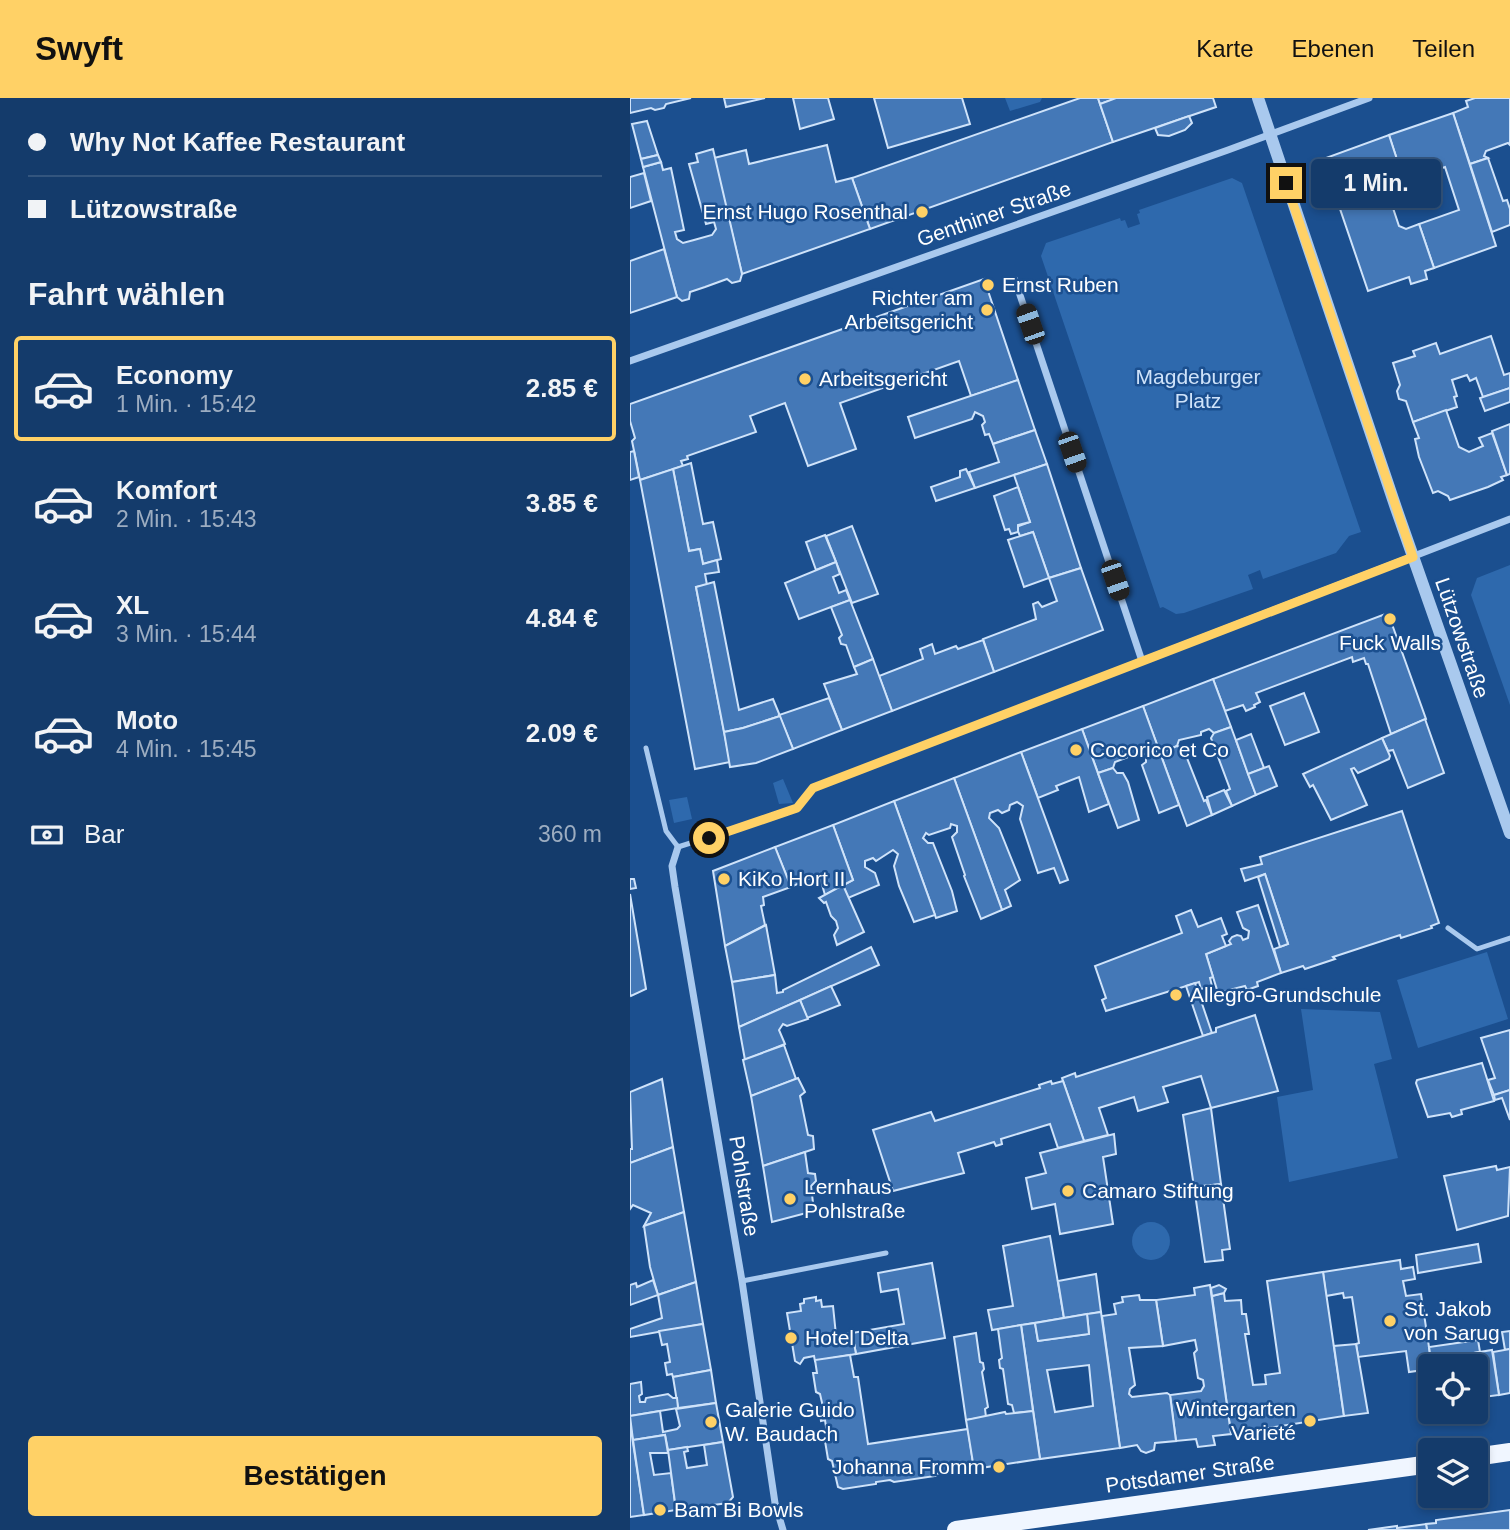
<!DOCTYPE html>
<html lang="de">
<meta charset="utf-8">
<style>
:root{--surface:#143b6b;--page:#1d4271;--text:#f1f3f6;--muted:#9dadc1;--line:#33557e;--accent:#ffd166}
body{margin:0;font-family:Arial,sans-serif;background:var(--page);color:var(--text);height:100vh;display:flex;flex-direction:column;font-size:26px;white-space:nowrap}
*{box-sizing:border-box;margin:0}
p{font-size:23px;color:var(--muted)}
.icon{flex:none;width:38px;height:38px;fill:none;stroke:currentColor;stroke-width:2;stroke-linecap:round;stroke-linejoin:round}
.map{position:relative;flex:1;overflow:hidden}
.drawer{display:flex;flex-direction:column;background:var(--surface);width:630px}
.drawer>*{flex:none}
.hud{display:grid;align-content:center;height:154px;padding:0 28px;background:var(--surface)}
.tools{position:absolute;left:788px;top:1256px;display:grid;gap:14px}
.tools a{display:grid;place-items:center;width:70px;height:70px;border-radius:7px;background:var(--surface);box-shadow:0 4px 10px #0003,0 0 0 2px var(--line);font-size:35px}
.end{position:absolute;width:32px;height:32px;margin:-16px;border:9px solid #ffd166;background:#111;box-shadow:0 0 0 4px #111}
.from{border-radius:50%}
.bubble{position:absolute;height:49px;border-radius:7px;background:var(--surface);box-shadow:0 4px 10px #0003,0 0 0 2px var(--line);font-size:23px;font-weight:700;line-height:49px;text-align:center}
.car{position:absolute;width:21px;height:42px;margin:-21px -10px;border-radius:9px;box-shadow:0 0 5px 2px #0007;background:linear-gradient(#222 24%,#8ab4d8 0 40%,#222 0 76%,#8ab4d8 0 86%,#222 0)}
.hud b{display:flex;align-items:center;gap:24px;height:66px;font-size:26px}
.hud b+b{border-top:2px solid var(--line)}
.hud i{width:18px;height:18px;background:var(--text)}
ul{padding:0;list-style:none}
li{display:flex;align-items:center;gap:21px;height:105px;margin:0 14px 10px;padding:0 14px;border:4px solid transparent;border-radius:7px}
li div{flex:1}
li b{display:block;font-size:26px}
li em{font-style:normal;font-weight:700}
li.current{border-color:var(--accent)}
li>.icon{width:63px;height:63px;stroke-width:1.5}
h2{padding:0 28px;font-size:32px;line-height:84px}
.pay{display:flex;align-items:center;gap:18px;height:77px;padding:0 28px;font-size:26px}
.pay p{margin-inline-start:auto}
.primary-button{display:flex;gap:14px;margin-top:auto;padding:14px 28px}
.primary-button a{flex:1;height:80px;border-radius:7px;background:var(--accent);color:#111;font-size:28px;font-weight:700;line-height:80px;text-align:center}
header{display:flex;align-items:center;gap:42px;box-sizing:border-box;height:98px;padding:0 35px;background:var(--accent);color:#111}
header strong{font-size:33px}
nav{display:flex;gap:38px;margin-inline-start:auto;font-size:24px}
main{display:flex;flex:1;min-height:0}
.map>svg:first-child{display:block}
</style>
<header>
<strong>Swyft</strong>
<nav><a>Karte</a><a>Ebenen</a><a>Teilen</a></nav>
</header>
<main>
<section class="drawer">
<div class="hud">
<b><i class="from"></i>Why Not Kaffee Restaurant</b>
<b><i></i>Lützowstraße</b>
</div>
<h2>Fahrt wählen</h2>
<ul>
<li class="current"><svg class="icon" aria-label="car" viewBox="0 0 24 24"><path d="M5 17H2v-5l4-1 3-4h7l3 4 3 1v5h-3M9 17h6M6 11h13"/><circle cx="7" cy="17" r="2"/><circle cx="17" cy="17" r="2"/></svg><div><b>Economy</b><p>1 Min. · 15:42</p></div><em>2.85 €</em></li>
<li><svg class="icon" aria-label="car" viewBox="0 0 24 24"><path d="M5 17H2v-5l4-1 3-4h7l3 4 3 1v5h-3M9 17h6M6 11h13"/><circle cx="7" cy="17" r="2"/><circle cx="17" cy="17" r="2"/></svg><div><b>Komfort</b><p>2 Min. · 15:43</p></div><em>3.85 €</em></li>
<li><svg class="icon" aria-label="car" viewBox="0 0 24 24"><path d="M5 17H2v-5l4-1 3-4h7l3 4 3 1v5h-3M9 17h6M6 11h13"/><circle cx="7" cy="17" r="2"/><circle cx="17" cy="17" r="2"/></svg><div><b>XL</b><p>3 Min. · 15:44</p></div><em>4.84 €</em></li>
<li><svg class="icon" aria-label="car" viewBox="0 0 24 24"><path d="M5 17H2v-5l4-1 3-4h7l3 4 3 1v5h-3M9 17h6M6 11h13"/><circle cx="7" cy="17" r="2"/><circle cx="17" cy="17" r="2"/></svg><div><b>Moto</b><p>4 Min. · 15:45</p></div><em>2.09 €</em></li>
</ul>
<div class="pay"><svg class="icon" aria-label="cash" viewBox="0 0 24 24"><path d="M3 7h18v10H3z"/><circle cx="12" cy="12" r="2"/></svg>Bar<p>360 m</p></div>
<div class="primary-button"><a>Bestätigen</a></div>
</section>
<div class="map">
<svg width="880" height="1432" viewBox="0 0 880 1432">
<rect width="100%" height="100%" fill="#1b4f8f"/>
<g fill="#2e69ad">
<polygon points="375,0 412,0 410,4 380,13"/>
<polygon points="602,80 612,85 731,434 719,438 706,455 633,481 630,472 618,477 623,491 554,515 546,516 533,509 530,510 411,158 416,145 490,120 491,123 495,122 498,130 510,126 507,116 510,115 509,112"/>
<polygon points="880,467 880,607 841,497 847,480"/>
<polygon points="153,681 163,705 149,706 143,685"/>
<polygon points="57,699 62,721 44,725 39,702"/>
<polygon points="857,854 878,921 788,950 767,882"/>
<polygon points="671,911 750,914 762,961 744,966 768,1060 659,1084 647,999 683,992"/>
<circle cx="521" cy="1143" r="19"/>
</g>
<g fill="#4478b7" stroke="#cfe3fa" stroke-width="2" fill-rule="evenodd">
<polygon points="0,0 61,0 36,6 34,10 25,12 21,10 0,15"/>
<polygon points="94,0 135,0 96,9"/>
<polygon points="163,0 198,0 204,21 170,31"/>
<polygon points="244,0 332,0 340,26 258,50"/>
<polygon points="450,0 468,0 483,44 240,131 222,80"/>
<polygon points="468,0 484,0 485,1 470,6"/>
<polygon points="583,0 586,9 483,44 470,6 486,0"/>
<polygon points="845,0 880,0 880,47 878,45 856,53 854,58 858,60 840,66 823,15 838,9 836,3"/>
<polygon points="823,15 866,148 804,170 789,126 829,112 815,69 774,83 759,37"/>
<polygon points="559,18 562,25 555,32 539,38 528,37 525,30"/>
<polygon points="17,23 28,57 11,61 2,26"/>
<polygon points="759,37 774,83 761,88 758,95 769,128 776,131 789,126 804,170 795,173 797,181 781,186 779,179 738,193 693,61"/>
<polygon points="197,47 206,84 222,80 240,131 112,176 84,60 116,52 119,66"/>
<polygon points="83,51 112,176 110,183 102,185 97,181 75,189 60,194 59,201 52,203 47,199 13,69 31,64 33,72 41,70 54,132 45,134 47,141 53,145 64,142 82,137 86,131 84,124 76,126 59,66 68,64 66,56"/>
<polygon points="28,57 31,64 13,69 11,61"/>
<polygon points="858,60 873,103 877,102 880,111 880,127 862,134 840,66"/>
<polygon points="14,75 21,103 0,110 0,79"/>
<polygon points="34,151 47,199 0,215 0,163"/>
<polygon points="354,181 388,282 341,298 329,263 210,305 226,351 178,368 155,305 120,318 126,334 57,358 58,361 51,363 53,368 10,382 2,343 5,340 0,323 0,306"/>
<polygon points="861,238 874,277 880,275 880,290 853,299 846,280 840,283 837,277 822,282 827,298 824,299 827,309 783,324 776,303 769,301 767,293 770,287 763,265 785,258 783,253 806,245 810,256"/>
<polygon points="388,282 405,332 363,346 359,336 355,337 352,327 355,324 353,318 345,314 342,321 285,340 278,319"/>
<polygon points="880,290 880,304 855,313 850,300"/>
<polygon points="816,312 829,349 839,354 853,348 849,340 862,335 877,377 871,379 873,382 858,389 820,402 818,398 808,393 803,395 789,359 785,341 789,340 783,324"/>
<polygon points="880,326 880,376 877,377 862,333"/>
<polygon points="405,332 417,366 345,390 339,374 369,364 363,346"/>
<polygon points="4,353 9,379 0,382 0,354"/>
<polygon points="61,365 73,426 83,424 91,461 73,466 70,451 59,453 43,371"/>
<polygon points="417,366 451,470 419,480 403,434 390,438 386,429 400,424 384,377"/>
<polygon points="43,371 59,453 70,451 73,466 87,462 89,474 75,476 77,487 66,489 100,664 65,671 10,382"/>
<polygon points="336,371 345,390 306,403 301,389 330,379 330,373"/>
<polygon points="388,389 400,424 388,427 388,434 381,436 379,431 375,432 364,398"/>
<polygon points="222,428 248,496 222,505 196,438"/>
<polygon points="403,434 419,480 394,489 378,442"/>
<polygon points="195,437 206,464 186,472 176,444"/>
<polygon points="206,464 210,476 203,479 209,495 216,492 220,502 169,521 155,485"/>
<polygon points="451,470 473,532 364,574 353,541 406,521 403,506 408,504 412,509 427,503 419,480"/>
<polygon points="84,484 109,612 143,601 150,618 113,630 94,634 66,489"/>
<polygon points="220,502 243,561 224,569 216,547 211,546 209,540 212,537 201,509"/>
<polygon points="758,515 796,621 761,636 738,566 736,566 734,560 723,564 722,559 626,595 630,604 624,607 625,609 616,613 613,607 595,613 583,581"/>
<polygon points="353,542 364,574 262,613 249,578 293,561 290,551 302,546 305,556 326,548 328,551"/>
<polygon points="243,561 262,613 212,632 194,586 227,576 224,569"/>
<polygon points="583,581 601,629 584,635 579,631 571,634 571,637 549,642 547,648 530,655 513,608"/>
<polygon points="674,595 689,634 655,647 640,608"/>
<polygon points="199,600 212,632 163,651 149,617"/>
<polygon points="513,608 529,652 516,657 511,654 485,664 483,670 468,675 452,631"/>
<polygon points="150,618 163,651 126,665 100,669 94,634 113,630"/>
<polygon points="795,621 814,675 778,690 763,652 758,653 752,640"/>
<polygon points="601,629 626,697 602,708 596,693 600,691 581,640 584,635"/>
<polygon points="452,631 479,706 459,714 449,679 426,688 428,692 408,700 391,654"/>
<polygon points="621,636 634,670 618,676 606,642"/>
<polygon points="752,640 760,658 759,661 728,675 724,670 721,671 737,707 701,722 683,687 680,689 673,676"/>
<polygon points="547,648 553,650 574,703 576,702 582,717 557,728 530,655"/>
<polygon points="529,652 549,707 529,715 512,667 516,664 516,657"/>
<polygon points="391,654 438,782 430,785 424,770 408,775 390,721 393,708 387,704 380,707 379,712 372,715 368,712 360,715 359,720 369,730 390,782 375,792 381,808 372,812 324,680"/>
<polygon points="639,668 647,688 626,697 618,676"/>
<polygon points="483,670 487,675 493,675 498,684 509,722 488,730 468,675"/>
<polygon points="324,680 372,812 351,821 334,778 335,777 322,739 327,734 327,728 321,726 320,730 299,737 296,735 293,740 298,745 303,745 322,793 327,813 306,820 264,703"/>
<polygon points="594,692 602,708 582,717 577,699"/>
<polygon points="264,703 305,817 284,824 269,788 264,768 268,756 263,752 246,763 243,760 235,763 235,769 245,775 249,787 218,800 213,787 223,782 203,727"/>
<polygon points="772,713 809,825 801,828 802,830 771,840 770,837 703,859 705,861 675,871 673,868 651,875 644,851 658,846 635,776 615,783 611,771 632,766 630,759"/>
<polygon points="203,727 223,782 195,797 189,776 161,789 145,749"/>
<polygon points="145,749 161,789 133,799 134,807 131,808 135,827 95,848 83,773"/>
<polygon points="635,776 658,846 650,849 628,779"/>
<polygon points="0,781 4,781 6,790 0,791"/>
<polygon points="213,787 234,834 207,847 204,837 208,830 206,823 201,818 196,804 194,805 189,800"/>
<polygon points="0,796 16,891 1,898 0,896"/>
<polygon points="628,807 651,875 627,884 628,888 617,892 615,888 588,895 576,856 601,846 599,843 602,839 607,837 611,838 613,842 618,840 619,833 613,830 607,814"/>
<polygon points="561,812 568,829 591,820 597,836 592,838 596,848 576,856 583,879 580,880 582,888 571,891 569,884 476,913 472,902 476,900 465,868 552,835 546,818"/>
<polygon points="136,827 145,877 102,884 95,848"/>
<polygon points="241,849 249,867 109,929 102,884 145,877 147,895 153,894 153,892"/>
<polygon points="565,885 582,935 573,938 556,888"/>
<polygon points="201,888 210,907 177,920 170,902"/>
<polygon points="170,902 178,921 157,928 153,926 149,932 155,946 115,962 109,929"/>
<polygon points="625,917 648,993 581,1010 571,978 533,989 538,1004 508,1013 504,999 469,1010 478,1037 454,1043 432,980 445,975 446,979 582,935 586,934 586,930"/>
<polygon points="880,932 880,992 864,997 858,982 865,980 851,940"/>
<polygon points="154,947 166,981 121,998 113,962"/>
<polygon points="852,965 864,1003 831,1012 832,1016 822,1019 820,1015 798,1019 786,985 787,982"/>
<polygon points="168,980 175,994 170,998 178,1037 183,1038 184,1051 133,1068 121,998"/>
<polygon points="32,981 43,1049 0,1065 0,1051 2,1051 0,994"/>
<polygon points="421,983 422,986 433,983 454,1043 428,1050 420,1026 371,1041 372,1046 366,1048 364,1044 328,1055 334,1075 263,1093 243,1032 301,1014 305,1023 410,990 409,987"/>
<polygon points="880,992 880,1022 872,1000 865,1002 864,997"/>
<polygon points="581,1010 591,1086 564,1089 553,1017"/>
<polygon points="484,1036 486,1056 473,1059 483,1126 430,1136 425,1106 402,1111 396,1080 416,1075 410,1055"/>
<polygon points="43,1049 54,1114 14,1128 21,1115 3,1107 0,1111 0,1065"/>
<polygon points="175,1054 178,1075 185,1076 186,1083 181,1088 184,1113 142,1124 133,1068"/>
<polygon points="866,1068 867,1072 880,1069 878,1118 827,1132 814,1078"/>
<polygon points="591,1086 600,1151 592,1152 593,1162 575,1164 564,1089"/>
<polygon points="54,1114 66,1184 28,1197 20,1169 14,1128"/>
<polygon points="420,1138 434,1220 362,1232 358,1212 383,1208 373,1148"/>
<polygon points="848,1146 851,1164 788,1175 786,1157"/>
<polygon points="770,1162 771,1171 783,1169 785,1181 773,1183 776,1198 791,1196 802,1269 800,1271 779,1274 776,1253 728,1259 726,1246 729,1245 722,1199 714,1200 713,1195 696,1198 693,1174"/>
<polygon points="302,1165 315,1240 226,1256 222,1235 274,1226 268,1191 251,1194 248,1175"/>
<polygon points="693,1174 714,1318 601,1336 582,1198 594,1195 595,1203 611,1202 612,1216 616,1216 619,1236 615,1236 623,1287 636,1286 635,1277 650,1275 637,1183"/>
<polygon points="466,1176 471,1214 434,1220 428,1183"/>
<polygon points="23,1182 28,1197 0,1207 0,1187 6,1185 7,1189"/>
<polygon points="66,1184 73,1226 0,1239 0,1231 32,1220 28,1197"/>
<polygon points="580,1187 601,1336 583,1338 585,1347 568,1349 566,1341 546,1343 540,1297 571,1293 574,1288 573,1282 568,1280 564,1255 567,1252 565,1242 533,1248 526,1202 565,1197 564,1190"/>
<polygon points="589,1187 596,1191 594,1195 582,1198 581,1190"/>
<polygon points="509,1197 510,1202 526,1202 533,1248 499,1250 505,1287 500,1291 499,1296 502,1299 537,1295 540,1297 546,1343 525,1345 524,1352 516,1355 511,1353 507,1347 490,1350 472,1218 486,1216 484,1206 493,1204 492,1199"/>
<polygon points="186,1199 186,1203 191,1202 192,1209 203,1208 206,1237 222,1235 226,1256 185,1263 184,1258 174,1260 170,1266 165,1263 157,1215 171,1213 170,1206 174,1205 174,1201"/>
<path d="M471,1214L490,1350L410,1361L391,1227L405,1225L408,1243L459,1236L457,1216ZM459,1267L463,1308L425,1314L417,1272Z"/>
<polygon points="457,1216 459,1236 408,1243 405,1225"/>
<polygon points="73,1226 81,1272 43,1279 42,1276 37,1277 35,1265 40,1264 37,1246 32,1247 29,1233"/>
<polygon points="391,1227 403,1313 384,1315 382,1307 378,1306 373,1271 370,1270 369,1262 372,1260 368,1231"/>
<polygon points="880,1233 880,1251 875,1252 872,1234"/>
<polygon points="346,1235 350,1264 353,1265 354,1271 352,1274 358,1309 355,1311 356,1319 336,1322 324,1239"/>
<polygon points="848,1242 850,1254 801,1262 799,1249"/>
<polygon points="726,1246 738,1315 714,1318 704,1248"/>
<polygon points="880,1251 880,1295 869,1297 863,1254"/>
<polygon points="862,1252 869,1297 845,1300 845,1269 802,1269 801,1262"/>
<polygon points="220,1257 224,1279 228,1279 238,1346 338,1331 344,1371 332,1372 332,1375 322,1376 319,1374 304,1376 305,1378 264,1384 260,1382 246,1384 246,1386 213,1391 208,1389 202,1363 198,1361 195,1343 198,1342 195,1322 191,1323 189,1310 193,1309 190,1296 186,1294 183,1275 187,1275 185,1262"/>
<polygon points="81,1272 86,1305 48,1310 43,1279"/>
<polygon points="11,1284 12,1296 9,1298 10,1304 15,1304 16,1300 38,1296 43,1300 47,1300 48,1310 0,1318 0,1286"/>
<polygon points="86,1305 93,1344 38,1352 35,1337 3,1342 0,1318 30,1313 33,1334 47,1331 50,1328 46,1311"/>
<polygon points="403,1313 410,1361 344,1371 336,1322 375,1314 376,1316"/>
<polygon points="0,1325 14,1417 0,1419"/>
<polygon points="35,1337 38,1355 20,1355 24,1377 41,1375 46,1412 14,1417 3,1342"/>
<polygon points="93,1344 103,1399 98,1405 46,1412 38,1352 57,1349 58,1353 54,1354 57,1370 77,1367 74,1347"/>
<polygon points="880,1412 880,1432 797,1432 796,1426 806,1425 806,1422"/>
<polygon points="796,1426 797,1432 738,1432 767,1428 767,1430"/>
</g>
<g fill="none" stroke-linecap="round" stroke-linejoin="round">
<g stroke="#a9c9ee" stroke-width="5">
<polyline points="16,650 36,733 48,749 167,711 183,690"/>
<polyline points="818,830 847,851 880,840"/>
<polyline points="112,1183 256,1155"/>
</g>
<g stroke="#a9c9ee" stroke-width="7">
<polyline points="385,182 512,563"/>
<polyline points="0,263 598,52 739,0"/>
<polyline points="183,690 880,421"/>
<polyline points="48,749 42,768 45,789 112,1183 145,1405 153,1432"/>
</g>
<polyline stroke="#a9c9ee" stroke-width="12" points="628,0 766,410 880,735"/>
<g stroke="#f0f6ff" stroke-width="18">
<polyline points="845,1359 880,1354"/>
<polyline points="326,1432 800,1366"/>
</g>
</g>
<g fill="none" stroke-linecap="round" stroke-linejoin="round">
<polyline stroke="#ffd166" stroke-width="9" points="79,740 167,710 183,690 783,459 656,85"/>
</g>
<g fill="#ffd166" stroke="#1b4f8f" stroke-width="2.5">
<circle cx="292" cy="114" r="7"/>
<circle cx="358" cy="187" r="7"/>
<circle cx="357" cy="212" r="7"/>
<circle cx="175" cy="281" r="7"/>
<circle cx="760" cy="521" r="7"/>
<circle cx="446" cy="652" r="7"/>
<circle cx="94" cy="781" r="7"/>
<circle cx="546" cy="897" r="7"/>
<circle cx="438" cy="1093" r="7"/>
<circle cx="160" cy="1101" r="7"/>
<circle cx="760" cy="1223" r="7"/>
<circle cx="161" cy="1240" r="7"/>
<circle cx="680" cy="1323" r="7"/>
<circle cx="81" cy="1324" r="7"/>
<circle cx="369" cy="1369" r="7"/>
<circle cx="30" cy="1412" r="7"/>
</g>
<g text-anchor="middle" stroke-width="5" stroke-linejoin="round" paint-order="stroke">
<g font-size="21" fill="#fff" stroke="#1b4f8f" text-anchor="start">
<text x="278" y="121" text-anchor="end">Ernst Hugo Rosenthal</text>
<text x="372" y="194">Ernst Ruben</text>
<text x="343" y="207" text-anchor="end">Richter am<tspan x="343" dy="24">Arbeitsgericht</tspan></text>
<text x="189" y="288">Arbeitsgericht</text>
<text x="760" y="552" text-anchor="middle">Fuck Walls</text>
<text x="460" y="659">Cocorico et Co</text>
<text x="108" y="788">KiKo Hort II</text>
<text x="560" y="904">Allegro-Grundschule</text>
<text x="174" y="1096">Lernhaus<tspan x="174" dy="24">Pohlstraße</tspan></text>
<text x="452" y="1100">Camaro Stiftung</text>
<text x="774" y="1218">St. Jakob<tspan x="774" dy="24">von Sarug</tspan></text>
<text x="175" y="1247">Hotel Delta</text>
<text x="666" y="1318" text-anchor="end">Wintergarten<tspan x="666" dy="24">Varieté</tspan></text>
<text x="95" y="1319">Galerie Guido<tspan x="95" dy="24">W. Baudach</tspan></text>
<text x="355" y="1376" text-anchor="end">Johanna Fromm</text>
<text x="44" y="1419">Bam Bi Bowls</text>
</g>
<g font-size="21" fill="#fff" stroke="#1b4f8f">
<text transform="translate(364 116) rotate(-19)" y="7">Genthiner Straße</text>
<text transform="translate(832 540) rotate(71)" y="7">Lützowstraße</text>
<text transform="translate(114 1088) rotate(81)" y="7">Pohlstraße</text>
<text transform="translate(560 1376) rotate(-8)" y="7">Potsdamer Straße</text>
</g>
<g font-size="21" fill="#cfe3fa" stroke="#1b4f8f">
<text x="568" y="286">Magdeburger<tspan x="568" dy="24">Platz</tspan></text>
</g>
</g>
</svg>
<div class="tools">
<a><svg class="icon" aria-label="locate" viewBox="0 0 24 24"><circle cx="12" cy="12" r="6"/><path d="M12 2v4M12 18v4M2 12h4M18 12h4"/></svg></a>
<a><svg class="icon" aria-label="layers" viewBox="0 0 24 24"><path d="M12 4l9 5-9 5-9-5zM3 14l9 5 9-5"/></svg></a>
</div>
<i class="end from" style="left:79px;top:740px"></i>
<i class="end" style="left:656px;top:85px"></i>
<div class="bubble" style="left:681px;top:61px;width:130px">1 Min.</div>
<i class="car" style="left:400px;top:226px;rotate:341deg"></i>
<i class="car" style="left:442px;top:354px;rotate:161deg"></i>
<i class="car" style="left:485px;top:482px;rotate:161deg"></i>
</div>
</main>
